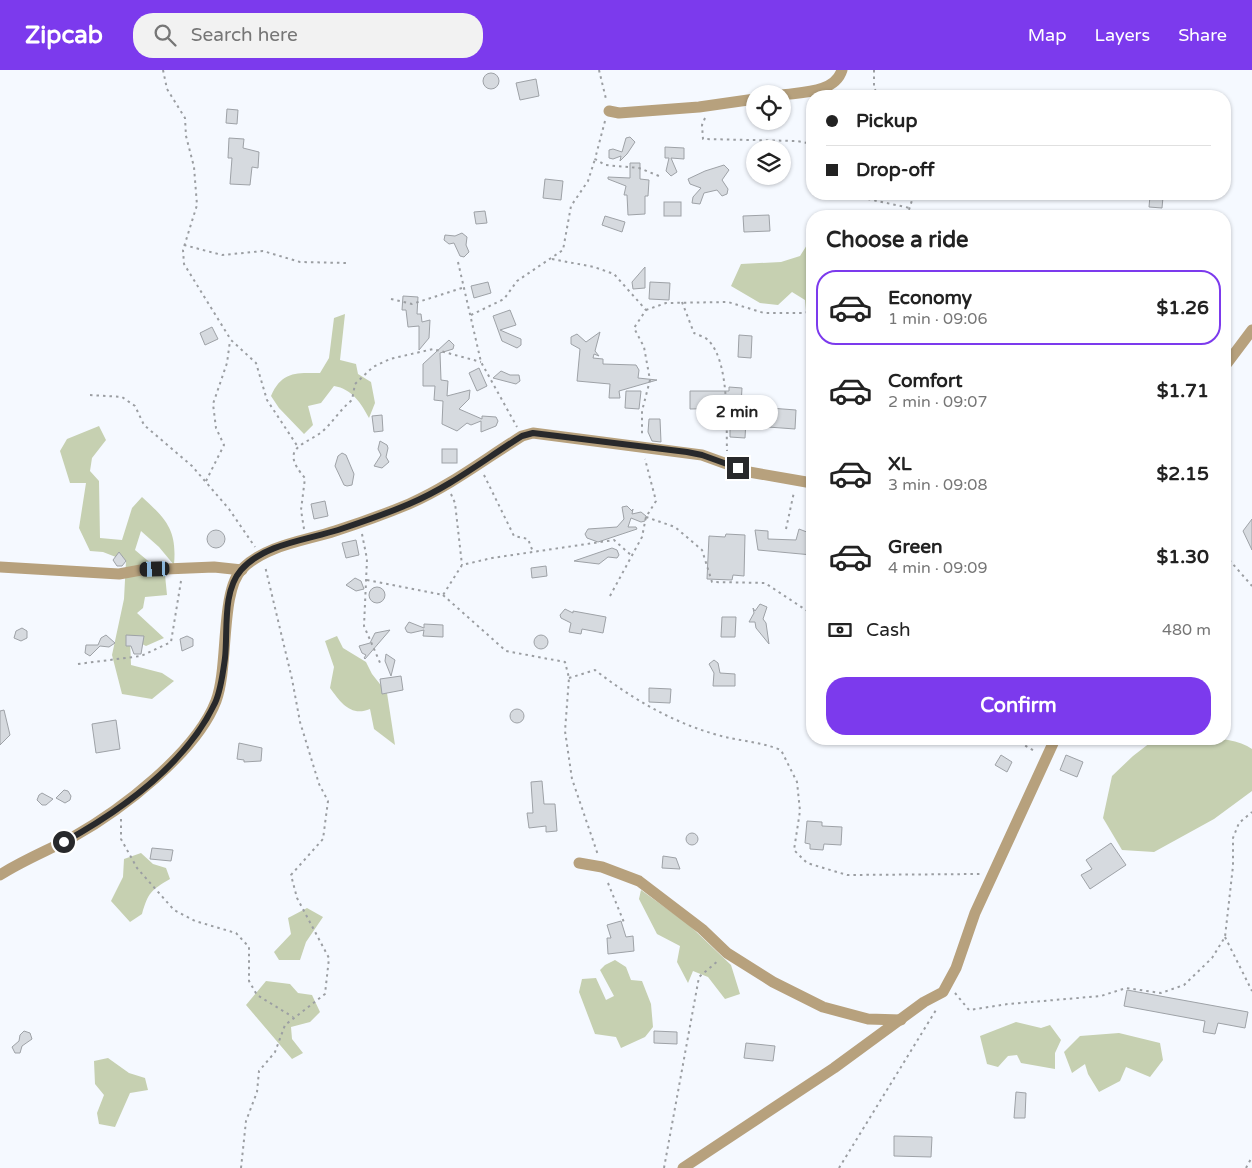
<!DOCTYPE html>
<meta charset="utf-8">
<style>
:root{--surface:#fff;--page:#f2f2f2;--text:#222;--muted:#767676;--line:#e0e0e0;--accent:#7c3aed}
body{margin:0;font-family:"Varela Round",sans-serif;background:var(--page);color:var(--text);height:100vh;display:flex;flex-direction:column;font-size:19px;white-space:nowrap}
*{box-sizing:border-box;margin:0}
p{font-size:16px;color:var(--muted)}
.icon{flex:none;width:28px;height:28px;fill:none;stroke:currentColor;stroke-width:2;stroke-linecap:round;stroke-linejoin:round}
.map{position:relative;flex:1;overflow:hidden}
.side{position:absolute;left:806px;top:140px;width:425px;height:535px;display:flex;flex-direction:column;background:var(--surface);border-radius:20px;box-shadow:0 1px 4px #0004}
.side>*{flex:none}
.top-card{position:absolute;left:806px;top:20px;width:425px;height:110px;border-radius:20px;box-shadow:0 1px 4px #0004;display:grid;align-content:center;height:110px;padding:0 20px;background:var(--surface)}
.buttons{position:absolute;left:746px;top:15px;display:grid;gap:10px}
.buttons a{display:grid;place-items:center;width:45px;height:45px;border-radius:50%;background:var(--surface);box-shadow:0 1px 4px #0004;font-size:25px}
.end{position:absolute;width:22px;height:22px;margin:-11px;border:6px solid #28292b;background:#fff;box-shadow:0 0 0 2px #fff}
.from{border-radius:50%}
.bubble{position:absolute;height:35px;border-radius:18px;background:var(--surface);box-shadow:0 1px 4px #0004;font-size:16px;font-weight:700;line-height:35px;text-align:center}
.car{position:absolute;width:15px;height:30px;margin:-15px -8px;border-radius:6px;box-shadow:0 0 4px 1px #0007;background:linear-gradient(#222 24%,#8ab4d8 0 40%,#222 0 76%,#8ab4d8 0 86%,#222 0)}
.top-card b{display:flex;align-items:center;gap:18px;height:48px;font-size:19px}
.top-card b+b{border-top:1px solid var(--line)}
.top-card i{width:12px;height:12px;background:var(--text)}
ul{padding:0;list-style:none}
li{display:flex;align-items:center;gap:15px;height:75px;margin:0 10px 8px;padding:0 10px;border:2px solid transparent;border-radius:20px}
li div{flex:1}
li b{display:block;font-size:19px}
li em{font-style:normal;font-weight:700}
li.current{border-color:var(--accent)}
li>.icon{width:45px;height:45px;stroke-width:1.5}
h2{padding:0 20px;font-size:22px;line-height:60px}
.pay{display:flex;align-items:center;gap:12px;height:55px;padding:0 20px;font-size:19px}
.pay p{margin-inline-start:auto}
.button{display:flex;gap:10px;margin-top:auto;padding:10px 20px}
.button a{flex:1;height:58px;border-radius:20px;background:var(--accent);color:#fff;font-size:20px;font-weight:700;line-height:58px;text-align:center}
header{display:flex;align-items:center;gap:30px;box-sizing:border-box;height:70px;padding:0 25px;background:var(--accent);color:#fff}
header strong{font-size:24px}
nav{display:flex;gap:28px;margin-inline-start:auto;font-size:18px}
.search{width:350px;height:45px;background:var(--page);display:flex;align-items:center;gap:12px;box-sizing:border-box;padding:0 18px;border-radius:20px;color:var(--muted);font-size:19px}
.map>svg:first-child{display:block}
</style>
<header>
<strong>Zipcab</strong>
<div class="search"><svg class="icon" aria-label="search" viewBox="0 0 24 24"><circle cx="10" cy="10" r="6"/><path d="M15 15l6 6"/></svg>Search here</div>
<nav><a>Map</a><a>Layers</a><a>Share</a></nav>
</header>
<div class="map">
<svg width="1252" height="1098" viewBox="0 0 1252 1098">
<rect width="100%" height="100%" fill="#f5f9ff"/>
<g fill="#c6d0b1">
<polygon points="812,167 812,253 807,253 805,230 792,222 778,235 760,233 731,216 741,194 781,192 800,186"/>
<path d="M345,244L340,290L356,294L358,304L371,312L375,333L369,348C361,333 352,319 334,316L321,333L308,336L313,355L304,364L279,338L271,326C282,301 296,303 320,303L329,288L334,248Z"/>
<path d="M99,356L106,370L92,388L90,401L99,411L100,468L122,470L132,438L142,427C167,450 177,460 174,495L159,477L141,461L135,480L165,505L167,525L145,527L143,538L137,543L164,568L146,576L130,568L131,595L162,603L174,611L152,629L122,624L112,585L124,529L126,491L103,482L90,481L79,458L86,413H70L60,381L67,369Z"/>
<path d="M337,566L343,578L366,592L372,604L387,623L395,675L374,659L370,639C351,647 341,633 330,618L334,597L325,571Z"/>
<path d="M1155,669C1181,669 1231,663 1252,679V721L1214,749L1154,782L1122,780L1103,748L1112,706L1133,686Z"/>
<path d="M141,783L153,794L166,798L170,809C151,820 148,823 142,844L130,852L111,831L123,807L124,789Z"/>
<polygon points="641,820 688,854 731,895 740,924 725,929 708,907 693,901 688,913 677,892 680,876 657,864 639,829"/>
<polygon points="307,838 323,847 306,872 300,890 279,890 274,882 291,864 288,848"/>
<polygon points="615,890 626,897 631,910 642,911 651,934 653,957 645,967 621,978 616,967 595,964 579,922 582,909 596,908 606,930 614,926 600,900 605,895"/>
<polygon points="266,911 290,914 298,923 312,925 320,942 310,952 291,957 292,969 303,983 292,989 246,935"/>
<polygon points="1016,952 1041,958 1050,955 1061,970 1055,983 1055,999 1021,993 1017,985 1008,986 998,997 987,994 980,966"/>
<polygon points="1119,963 1160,973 1163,990 1150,1007 1126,997 1120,1011 1099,1022 1088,1004 1085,994 1072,1003 1064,982 1080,966"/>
<polygon points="108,988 129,1003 145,1008 148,1020 130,1023 115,1057 99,1054 97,1043 104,1025 95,1014 94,991"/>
</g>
<g fill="#d6dadf" stroke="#9ea2a7">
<circle cx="491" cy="11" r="8"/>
<polygon points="536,9 539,26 520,30 516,13"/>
<polygon points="227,39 238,40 237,54 226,53"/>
<polygon points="630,67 635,72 627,84 620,91 621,86 613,89 609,88 609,80 613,79 622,82 626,68"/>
<polygon points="229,68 244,69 243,78 259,82 258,98 252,97 250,115 230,114 232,88 228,88"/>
<polygon points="665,77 684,78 684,89 671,88 677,102 671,106 666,101 669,88 665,88"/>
<polygon points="630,93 640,93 640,109 649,110 648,126 645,126 645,144 628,145 627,125 624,125 626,116 608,109 608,107 630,108"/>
<polygon points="724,95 729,100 722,110 728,119 727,124 722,126 717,120 704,123 700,134 692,133 693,127 701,118 690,114 688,109 705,101"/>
<polygon points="545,109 563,111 561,130 543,128"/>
<polygon points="1150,126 1163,127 1162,138 1149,137"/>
<rect x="664" y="132" width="17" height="14"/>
<polygon points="485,141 487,153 476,154 474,142"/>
<polygon points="769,145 770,161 744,162 743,146"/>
<polygon points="605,146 625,152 622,162 602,155"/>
<polygon points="462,163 467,167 466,175 469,182 464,187 460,186 454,173 449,174 444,170 445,165 455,166"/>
<polygon points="645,197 645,218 633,219 632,212"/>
<polygon points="488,212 491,223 474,228 471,216"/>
<polygon points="650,212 670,213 669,230 649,229"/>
<polygon points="403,226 418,227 417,244 421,244 422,252 430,250 429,268 419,280 419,256 408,257 406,240 402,240"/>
<polygon points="510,240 516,255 500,260 521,269 521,275 517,278 502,271 493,246"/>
<polygon points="212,257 218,269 205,275 200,263"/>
<polygon points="600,262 595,281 599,286 594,284 593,288 603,289 603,294 636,295 639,300 638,308 657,310 619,321 620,328 609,328 610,314 577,311 580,279 571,274 571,267 577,264 586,272"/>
<polygon points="739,265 752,266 751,288 738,287"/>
<polygon points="449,270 454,275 453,279 440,283 441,310 448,311 447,326 470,320 469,329 459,339 482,349 482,346 496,347 498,351 496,356 481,362 481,351 471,355 467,353 457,361 442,354 443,331 434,330 435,316 423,316 423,294"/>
<polygon points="479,298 487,316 477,321 469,303"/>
<polygon points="501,301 510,305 519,305 520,311 516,314 493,308"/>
<polygon points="729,317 742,318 741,335 753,340 755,344 746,350 745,368 730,367 730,358 740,358 730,338 690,339 690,321 729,321"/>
<polygon points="626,321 641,321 639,339 625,338"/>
<polygon points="770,338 796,340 795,359 768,357"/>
<polygon points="382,345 383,361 374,362 372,346"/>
<polygon points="649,349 660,349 661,372 652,371 648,362"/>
<polygon points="380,371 387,375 388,378 386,387 389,392 382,398 374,396 381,385 378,379"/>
<rect x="442" y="379" width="15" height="14"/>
<polygon points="342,383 346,385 354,404 352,415 347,416 344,415 335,396 338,386"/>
<polygon points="325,431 328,446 314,449 311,434"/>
<polygon points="627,436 632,441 633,439 632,444 641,442 646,446 645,451 641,452 631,448 628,457 636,457 637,459 598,472 587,468 585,464 588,459 617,457 624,449 622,437"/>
<polygon points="1252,449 1252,480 1243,461"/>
<polygon points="799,459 812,464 812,485 758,480 755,460 768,461 768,469 796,470"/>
<circle cx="216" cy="469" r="9"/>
<polygon points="726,464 745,465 744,506 733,505 732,510 707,509 709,466 725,467"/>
<polygon points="356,470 359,485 346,488 342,473"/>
<polygon points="612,478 617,480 619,485 617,488 608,487 599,494 574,491"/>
<polygon points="119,482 126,491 122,496 117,496 113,490"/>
<polygon points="546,496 547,506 532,508 531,498"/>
<polygon points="355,508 361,511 364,519 356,521 346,515"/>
<circle cx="377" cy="525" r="8"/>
<polygon points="760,534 767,537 763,549 766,553 769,574 756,558 755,552 749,552 754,543 753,538 755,541"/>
<polygon points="565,539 573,543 573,541 606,547 603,563 582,559 581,564 569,562 571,553 561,548 560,545"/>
<polygon points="722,547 736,547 735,567 721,567"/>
<polygon points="409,552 424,558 424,554 443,555 443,567 423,566 424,560 411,563 407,562 405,558"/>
<polygon points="22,558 27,561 27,568 21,571 14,568 16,561"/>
<polygon points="390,560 365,589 364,588 366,585 362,583 359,576 370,573 375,563"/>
<circle cx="541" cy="572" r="7"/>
<polygon points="106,565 115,573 109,577 100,576 90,586 85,583 86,575 98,575 101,568"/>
<polygon points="126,565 144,566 141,584 134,584 131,576 126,576"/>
<polygon points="187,566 193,569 193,576 182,581 180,569"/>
<polygon points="386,584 395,590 391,606 385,591"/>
<polygon points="714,590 718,593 720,603 735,604 735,616 713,616 714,603 709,594"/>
<polygon points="401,606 403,620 382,624 380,609"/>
<polygon points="649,618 671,619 670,633 649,632"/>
<circle cx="517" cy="646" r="7"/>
<polygon points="4,640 10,665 0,675 0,641"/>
<polygon points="116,650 120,679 96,683 92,654"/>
<polygon points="239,673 262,678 261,691 244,692 244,690 237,689"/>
<polygon points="1001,685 1012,692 1007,702 995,695"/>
<polygon points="1066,685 1083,692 1077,707 1060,700"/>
<polygon points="542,711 544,734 555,734 557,761 546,762 546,756 529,758 527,743 533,743 531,712"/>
<polygon points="64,720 68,721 71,726 70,730 65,733 56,728"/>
<polygon points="42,723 53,729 46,735 42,735 37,730 39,725"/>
<polygon points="807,751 822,752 822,756 842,757 841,775 824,774 823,780 810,779 810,774 805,773"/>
<circle cx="692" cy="769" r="6"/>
<polygon points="1111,773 1126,795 1090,819 1081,805 1092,799 1086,790"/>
<polygon points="152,778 173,780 171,791 150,789"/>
<polygon points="663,786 676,788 680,799 662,798"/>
<polygon points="621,851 626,867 633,866 634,881 608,884 607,868 611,868 607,855"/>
<polygon points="1127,920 1248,942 1245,958 1218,953 1215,964 1203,962 1205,951 1124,936"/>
<polygon points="24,961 30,963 32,969 22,976 20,983 15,983 12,977 19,971 20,965"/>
<polygon points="654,961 677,962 677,974 654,973"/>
<polygon points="746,973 775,976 773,991 744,988"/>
<polygon points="1016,1022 1026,1023 1025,1048 1014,1048"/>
<polygon points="894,1066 932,1067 931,1087 894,1086"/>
</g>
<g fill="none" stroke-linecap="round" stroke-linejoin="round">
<g stroke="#9b9ea2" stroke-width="2" stroke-dasharray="2.5 4" stroke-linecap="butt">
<polyline points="163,0 167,19 185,48 186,66 194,97 197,135 183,180 184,194 231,270 256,293 267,330 298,377"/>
<polyline points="599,0 606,29"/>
<polyline points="874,0 874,18 879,26"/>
<polyline points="705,48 702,55 703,69 797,71 812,74"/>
<polyline points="605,51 595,89 605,95 639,98 659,106"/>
<polyline points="856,124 863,128 910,138"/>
<polyline points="907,146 914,124"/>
<polyline points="184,175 222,185 263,181 300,192 348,193"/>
<polyline points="552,189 594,197 614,204 646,240 634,258 644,277 650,310 642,341 642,367"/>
<polyline points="458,192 481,292 517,357"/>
<polyline points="391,229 412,234 465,217"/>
<path d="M682,232L694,263C698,265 705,267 708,270C730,292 726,352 727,381"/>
<polyline points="646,240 666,233 728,232 764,243 803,243 812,241"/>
<polyline points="471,245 504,229 517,211 563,180 571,136 588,111 595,89"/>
<polyline points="90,325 122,327 135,336 144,355 192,396 229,439 255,477"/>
<polyline points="484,405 514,466 528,469 533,482"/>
<polyline points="206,411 224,375 216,358 213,334 227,293 230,271"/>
<polyline points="451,424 455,433 462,495"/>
<polyline points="646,447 675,457 702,480 712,512 765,513 812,544"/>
<path d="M304,459L301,440L305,408C276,375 309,375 325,359C335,349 341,339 352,330L355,314L373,297L390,289L433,279L481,292"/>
<polyline points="786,459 794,422"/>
<polyline points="362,464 367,489 364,556 381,595"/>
<polyline points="1225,485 1252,516"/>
<polyline points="367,510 443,525 462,495 492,488 614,470 632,486"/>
<polyline points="443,525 506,581 565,592 569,608 565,661 572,709 598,785"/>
<polyline points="610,526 642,467 646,447 656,431 645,389"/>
<polyline points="78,594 141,586 171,572 181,511"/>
<path d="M569,608L595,600C631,628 670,651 714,664C737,671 758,671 781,680L797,712L800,741L794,780L807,793L847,805L980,804"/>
<polyline points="1014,669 1036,682"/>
<polyline points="121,749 121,769 137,798 174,840 195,851 236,863 249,877 249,911 257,925 293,947"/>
<polyline points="608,813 625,855"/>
<polyline points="1225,867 1252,921"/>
<polyline points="955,923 969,940 1008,934 1101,926 1126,918 1161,923 1184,915 1212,888 1225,867 1233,796 1233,768 1239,753 1252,742"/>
<polyline points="241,1098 246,1051 257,1022 259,1001 275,982 285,955 325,924 329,888 297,828 291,805 323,769 328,731 319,714 300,652 292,609 265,496"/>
<polyline points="664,1098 699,907 719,890"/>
<polyline points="839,1098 936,940"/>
<polyline points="1246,1098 1252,1087"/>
</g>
<g stroke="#b7a17d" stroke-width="11">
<path d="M782,25C802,22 835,23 842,0"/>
<polyline points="609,41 619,43 699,37 755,29"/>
<polyline points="1225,296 1252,260"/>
<polyline points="0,497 119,504 141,500 214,497 242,500"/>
<polyline points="579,793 602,797 639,811 702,859 727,883 773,912 823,937 868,949 901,950"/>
<path d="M0,805C23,790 49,780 73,767C121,740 196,683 216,631C229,597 220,521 242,499C266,475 304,471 335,461C360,453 385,444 409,434C450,416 485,389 522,366L533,363L702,385L749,402L812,413"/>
<polyline points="683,1098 834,998 924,932 943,922 956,898 975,843 1055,669"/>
</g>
</g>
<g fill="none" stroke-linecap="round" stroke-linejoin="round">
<path stroke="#28292b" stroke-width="6" d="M64,772C122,740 186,694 215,633C221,620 223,602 225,588C228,562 222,522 241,500C264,474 306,470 338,460C362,452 386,444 409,434C450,417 485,389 522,366L533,363L687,382L702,385L738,398"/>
</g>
</svg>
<div class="buttons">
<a><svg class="icon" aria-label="locate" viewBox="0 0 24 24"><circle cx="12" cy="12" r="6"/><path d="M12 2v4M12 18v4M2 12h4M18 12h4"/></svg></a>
<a><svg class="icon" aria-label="layers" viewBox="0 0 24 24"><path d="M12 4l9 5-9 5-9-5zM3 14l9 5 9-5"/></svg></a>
</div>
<i class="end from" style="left:64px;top:772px"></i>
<i class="end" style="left:738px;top:398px"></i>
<div class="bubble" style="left:696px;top:325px;width:82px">2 min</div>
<i class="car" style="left:155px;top:499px;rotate:268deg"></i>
<div class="top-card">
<b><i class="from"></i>Pickup</b>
<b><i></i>Drop-off</b>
</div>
<section class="side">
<h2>Choose a ride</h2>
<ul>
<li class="current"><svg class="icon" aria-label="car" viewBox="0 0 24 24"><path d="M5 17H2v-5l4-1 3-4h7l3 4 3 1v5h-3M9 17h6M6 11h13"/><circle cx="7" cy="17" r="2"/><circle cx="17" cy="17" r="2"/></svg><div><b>Economy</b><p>1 min · 09:06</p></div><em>$1.26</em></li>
<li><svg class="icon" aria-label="car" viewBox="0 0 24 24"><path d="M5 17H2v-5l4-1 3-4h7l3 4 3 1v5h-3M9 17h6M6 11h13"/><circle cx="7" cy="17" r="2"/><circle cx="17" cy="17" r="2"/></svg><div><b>Comfort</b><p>2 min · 09:07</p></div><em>$1.71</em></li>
<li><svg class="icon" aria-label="car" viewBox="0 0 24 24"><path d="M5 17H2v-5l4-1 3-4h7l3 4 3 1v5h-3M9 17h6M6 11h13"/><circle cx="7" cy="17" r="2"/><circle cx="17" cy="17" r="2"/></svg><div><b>XL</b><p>3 min · 09:08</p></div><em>$2.15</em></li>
<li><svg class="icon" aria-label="car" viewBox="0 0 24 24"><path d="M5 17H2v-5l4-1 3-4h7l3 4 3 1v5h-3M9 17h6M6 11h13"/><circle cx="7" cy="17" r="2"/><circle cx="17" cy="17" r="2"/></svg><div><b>Green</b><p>4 min · 09:09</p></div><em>$1.30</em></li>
</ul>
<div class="pay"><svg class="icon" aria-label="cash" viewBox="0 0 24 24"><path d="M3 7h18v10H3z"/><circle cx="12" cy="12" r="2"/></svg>Cash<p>480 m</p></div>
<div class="button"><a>Confirm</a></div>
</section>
</div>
